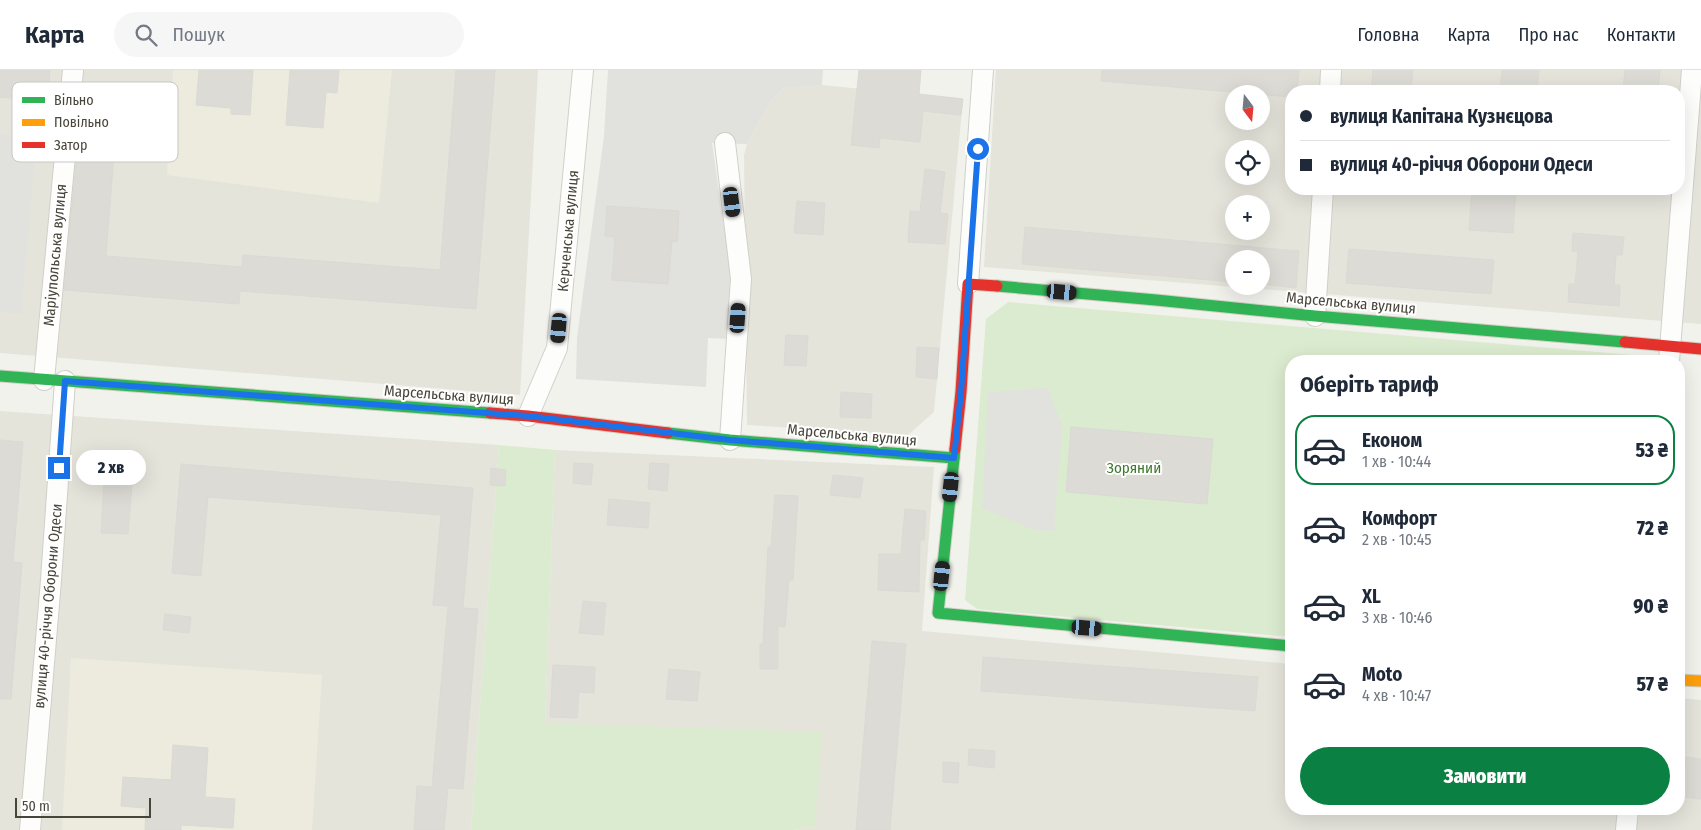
<!DOCTYPE html>
<html lang="uk">
<meta charset="utf-8">
<style>
:root{--surface:#fff;--page:#f6f6f7;--text:#1f2937;--muted:#747a83;--line:#e0e1e3;--accent:#0b8043}
body{margin:0;font-family:"Fira Sans Condensed",sans-serif;background:var(--page);color:var(--text);height:100vh;display:flex;flex-direction:column;font-size:19px;white-space:nowrap}
*{box-sizing:border-box;margin:0}
p{font-size:16px;color:var(--muted)}
.icon{flex:none;width:28px;height:28px;fill:none;stroke:currentColor;stroke-width:2;stroke-linecap:round;stroke-linejoin:round}
.map{position:relative;flex:1;overflow:hidden}
.details{position:absolute;left:1285px;top:285px;width:400px;height:460px;display:flex;flex-direction:column;background:var(--surface);border-radius:20px;box-shadow:0 5px 20px #0002}
.details>*{flex:none}
.hud{position:absolute;left:1285px;top:15px;width:400px;height:110px;border-radius:20px;box-shadow:0 5px 20px #0002;display:grid;align-content:center;height:110px;padding:0 15px;background:var(--surface)}
.needle{width:32px;rotate:164deg}
.controls{position:absolute;left:1225px;top:15px;display:grid;gap:10px}
.controls a{display:grid;place-items:center;width:45px;height:45px;border-radius:50%;background:var(--surface);box-shadow:0 5px 20px #0002;font-size:25px}
.scale{position:absolute;left:15px;bottom:12px;width:136px;box-sizing:border-box;padding-left:5px;border:2px solid #484539;border-top:0;font-size:14px;line-height:18px;white-space:nowrap;color:#484539;-webkit-text-stroke:4px #fff;paint-order:stroke}
.end{position:absolute;width:22px;height:22px;margin:-11px;border:6px solid #1a73e8;background:#fff;box-shadow:0 0 0 2px #fff}
.from{border-radius:50%}
.bubble{position:absolute;height:35px;border-radius:18px;background:var(--surface);box-shadow:0 5px 20px #0002;font-size:16px;font-weight:800;line-height:35px;text-align:center}
.car{position:absolute;width:15px;height:30px;margin:-15px -8px;border-radius:6px;box-shadow:0 0 4px 1px #0007;background:linear-gradient(#222 24%,#8ab4d8 0 40%,#222 0 76%,#8ab4d8 0 86%,#222 0)}
.hud b{display:flex;align-items:center;gap:18px;height:48px;font-size:19px}
.hud b+b{border-top:1px solid var(--line)}
.hud i{width:12px;height:12px;background:var(--text)}
ul{padding:0;list-style:none}
li{display:flex;align-items:center;gap:15px;height:70px;margin:0 10px 8px;padding:0 5px;border:2px solid transparent;border-radius:20px}
li div{flex:1}
li b{display:block;font-size:19px}
li em{font-style:normal;font-weight:800}
li.current{border-color:var(--accent)}
li>.icon{width:45px;height:45px;stroke-width:1.5}
h2{padding:0 15px;font-size:22px;line-height:60px}
.primary-button{display:flex;gap:10px;margin-top:auto;padding:10px 15px}
.primary-button a{flex:1;height:58px;border-radius:30px;background:var(--accent);color:#fff;font-size:20px;font-weight:800;line-height:58px;text-align:center}
header{display:flex;align-items:center;gap:30px;box-sizing:border-box;height:70px;padding:0 25px;background:var(--surface);border-bottom:1px solid var(--line)}
header strong{font-size:24px}
nav{display:flex;gap:28px;margin-inline-start:auto;font-size:18px}
.search{width:350px;height:45px;background:var(--page);display:flex;align-items:center;gap:12px;box-sizing:border-box;padding:0 18px;border-radius:28px;color:var(--muted);font-size:19px}
.map>svg:first-child{display:block}
</style>
<header>
<strong>Карта</strong>
<div class="search"><svg class="icon" aria-label="search" viewBox="0 0 24 24"><circle cx="10" cy="10" r="6"/><path d="M15 15l6 6"/></svg>Пошук</div>
<nav><a>Головна</a><a>Карта</a><a>Про нас</a><a>Контакти</a></nav>
</header>
<div class="map">
<svg width="1701" height="760" viewBox="0 0 1701 760">
<rect width="100%" height="100%" fill="#f2f2ed"/>
<g fill="#e5e4db" fill-rule="evenodd">
<polygon points="0,0 538,0 520,325 0,283"/>
<path d="M996,0H1701V254L984,197ZM1291,21H1679V119H1291ZM1234,24H1261V51H1234ZM1234,79H1261V106H1234ZM1234,134H1261V161H1234ZM1234,189H1261V216H1234Z"/>
<polygon points="822,15 963,29 934,342 908,365 747,355 744,85 747,74 771,30 784,18"/>
<polygon points="0,341 499,375 471,760 0,760"/>
<polygon points="555,380 934,397 922,561 1291,594 1291,739 1679,739 1679,628 1701,630 1701,760 793,760 815,757 545,653"/>
</g>
<g fill="#ecebdd">
<polygon points="173,0 392,0 379,133 167,105"/>
<polygon points="71,588 322,605 312,760 62,760"/>
</g>
<g fill="#dbebcf">
<polygon points="1008,232 1656,287 1656,291 1291,291 1291,567 977,539 965,530 986,249"/>
<polygon points="499,375 555,380 545,653 822,662 815,757 793,760 471,760"/>
</g>
<g fill="#e1e1dd">
<polygon points="608,0 823,0 822,15 784,18 771,30 747,74 712,73 730,198 729,269 708,268 706,317 576,309 577,268 604,66"/>
<polygon points="0,64 37,66 21,244 0,242"/>
<polygon points="1048,318 1062,356 1054,461 1035,460 982,438 988,322"/>
</g>
<g fill="#dcdbd5" stroke="#dad9d3">
<polygon points="0,0 50,0 48,31 0,27"/>
<polygon points="199,0 253,0 250,45 231,44 231,38 196,35"/>
<polygon points="290,0 339,0 337,23 326,22 323,58 286,55"/>
<polygon points="456,0 495,0 476,239 240,221 239,234 64,220 81,42 117,45 106,186 242,197 243,185 440,200"/>
<polygon points="859,0 921,0 919,24 963,29 961,45 923,41 920,72 880,68 879,78 851,75"/>
<polygon points="1102,0 1299,0 1297,21 1291,21 1291,27 1101,11"/>
<polygon points="1373,0 1413,0 1411,21 1371,21"/>
<polygon points="1502,0 1539,0 1537,21 1500,21"/>
<polygon points="1625,0 1660,0 1658,21 1623,21"/>
<polygon points="925,99 945,102 940,143 948,144 945,174 908,172 910,141 920,142"/>
<polygon points="1472,119 1516,119 1513,163 1469,160"/>
<polygon points="797,131 825,133 823,165 794,163"/>
<polygon points="607,136 679,141 677,172 672,171 668,214 612,210 615,167 605,166"/>
<polygon points="1025,157 1299,181 1296,218 1261,214 1261,189 1234,189 1234,212 1022,194"/>
<polygon points="1573,163 1624,167 1622,185 1616,185 1614,215 1620,215 1619,236 1568,232 1569,214 1575,214 1578,182 1572,181"/>
<polygon points="1349,179 1494,190 1491,224 1346,213"/>
<polygon points="786,265 808,266 806,296 784,295"/>
<polygon points="917,277 939,278 937,309 916,307"/>
<polygon points="841,322 872,324 871,348 840,347"/>
<polygon points="1071,357 1213,369 1207,434 1066,422"/>
<polygon points="0,370 23,372 13,492 22,493 11,629 0,629"/>
<polygon points="117,387 134,389 128,464 101,463 104,411 115,412"/>
<polygon points="574,393 593,394 591,415 573,413"/>
<polygon points="650,393 669,394 667,421 648,419"/>
<polygon points="181,394 473,418 463,538 478,539 463,719 448,718 444,760 414,760 417,716 432,717 448,536 433,535 441,445 208,427 201,506 172,503"/>
<polygon points="491,398 506,400 505,416 490,415"/>
<polygon points="833,405 863,408 860,428 830,425"/>
<polygon points="775,425 798,426 793,510 789,510 785,557 778,556 778,599 760,599 760,574 763,574 768,477 771,477"/>
<polygon points="609,429 650,433 648,458 607,455"/>
<polygon points="905,439 926,441 924,470 920,470 919,522 878,520 879,484 901,484"/>
<polygon points="583,531 606,533 603,565 579,563"/>
<polygon points="165,544 191,547 189,563 163,560"/>
<polygon points="872,571 906,574 890,760 856,760"/>
<polygon points="983,587 1258,607 1255,641 981,621"/>
<polygon points="553,595 595,597 594,623 579,622 577,648 550,647"/>
<polygon points="669,599 700,602 697,631 666,629"/>
<polygon points="173,675 208,678 205,727 235,729 233,758 181,755 181,760 145,760 146,738 121,736 123,707 171,710"/>
<polygon points="969,679 995,681 994,698 968,695"/>
<polygon points="1686,687 1701,689 1701,729 1682,727"/>
<polygon points="943,692 959,693 958,713 943,712"/>
</g>
<g fill="none" stroke-linecap="round" stroke-linejoin="round">
<g stroke="#d0d0ca" stroke-width="22">
<g id="street">
<polyline points="1330,21 1331,0"/>
<polyline points="725,73 741,209 730,370"/>
<polyline points="968,214 983,0"/>
<polyline points="1315,246 1323,119"/>
<polyline points="1669,291 1692,0"/>
<polyline points="44,310 73,0"/>
<polyline points="528,346 557,278 583,0"/>
<polyline points="30,760 51,510 65,311"/>
<polyline points="1626,760 1628,739"/>
</g>
</g>
<g stroke="#d0d0c4" stroke-width="13">
<g id="fast">
<polyline points="997,216 1156,230 1315,246 1625,272"/>
<polyline points="0,306 490,343"/>
<polyline points="668,363 730,370 954,388"/>
<polyline points="955,379 938,543 1291,576"/>
</g>
</g>
<g stroke="#d0d0c4" stroke-width="13">
<polyline id="slow" points="1679,610 1701,611"/>
</g>
<g stroke="#d0d0c4" stroke-width="13">
<g id="jam">
<polyline points="1625,272 1701,279"/>
<polyline points="490,343 528,346 668,363"/>
<polyline points="955,379 961,322 968,214 997,216"/>
</g>
</g>
<use href="#street" stroke="#fdfdfc" stroke-width="20"/>
<use href="#fast" stroke="#30b455" stroke-width="11"/>
<use href="#slow" stroke="#ff9f0a" stroke-width="11"/>
<use href="#jam" stroke="#e5322d" stroke-width="11"/>
</g>
<g fill="none" stroke-linecap="round" stroke-linejoin="round">
<polyline stroke="#1a73e8" stroke-width="6" points="59,398 65,311 528,346 730,370 954,388 961,322 978,79"/>
</g>
<g text-anchor="middle" stroke-width="4" stroke-linejoin="round" paint-order="stroke">
<g font-size="15" fill="#484539" stroke="#fff">
<text transform="translate(568 161) rotate(-85)" y="5">Керченська вулиця</text>
<text transform="translate(55 185) rotate(-85)" y="5">Маріупольська вулиця</text>
<text transform="translate(1351 233) rotate(5)" y="5">Марсельська вулиця</text>
<text transform="translate(449 325) rotate(4)" y="5">Марсельська вулиця</text>
<text transform="translate(852 365) rotate(5)" y="5">Марсельська вулиця</text>
<text transform="translate(48 536) rotate(-85)" y="5">вулиця 40-річчя Оборони Одеси</text>
</g>
<g font-size="15" fill="#3d782e" stroke="#fff">
<text x="1134" y="403">Зоряний</text>
</g>
</g>
<rect x="12" y="12" width="166" height="80" rx="8" fill="#fff" stroke="#c8c7c4" stroke-width="1"/>
<rect x="22" y="27" width="23" height="6" fill="#30b455"/>
<rect x="22" y="49" width="23" height="7" fill="#ff9f0a"/>
<rect x="22" y="72" width="23" height="6" fill="#e5322d"/>
<g font-size="14" fill="#484539">
<text x="54" y="35">Вільно</text>
<text x="54" y="57">Повільно</text>
<text x="54" y="80">Затор</text>
</g>
</svg>
<div class="controls">
<a><svg class="needle" viewBox="-14 -14 28 28"><path d="M0-13l5 13h-10z" fill="#e53935"/><path d="M0 13l5-13h-10z" fill="#747a83"/></svg></a>
<a><svg class="icon" aria-label="locate" viewBox="0 0 24 24"><circle cx="12" cy="12" r="6"/><path d="M12 2v4M12 18v4M2 12h4M18 12h4"/></svg></a>
<a>+</a>
<a>−</a>
</div>
<div class="scale">50 m</div>
<i class="end from" style="left:978px;top:79px"></i>
<i class="end" style="left:59px;top:398px"></i>
<div class="bubble" style="left:76px;top:380px;width:70px">2 хв</div>
<i class="car" style="left:732px;top:132px;rotate:173deg"></i>
<i class="car" style="left:1062px;top:222px;rotate:95deg"></i>
<i class="car" style="left:738px;top:248px;rotate:4deg"></i>
<i class="car" style="left:559px;top:258px;rotate:185deg"></i>
<i class="car" style="left:951px;top:417px;rotate:186deg"></i>
<i class="car" style="left:942px;top:506px;rotate:6deg"></i>
<i class="car" style="left:1087px;top:558px;rotate:95deg"></i>
<div class="hud">
<b><i class="from"></i>вулиця Капітана Кузнєцова</b>
<b><i></i>вулиця 40-річчя Оборони Одеси</b>
</div>
<section class="details">
<h2>Оберіть тариф</h2>
<ul>
<li class="current"><svg class="icon" aria-label="car" viewBox="0 0 24 24"><path d="M5 17H2v-5l4-1 3-4h7l3 4 3 1v5h-3M9 17h6M6 11h13"/><circle cx="7" cy="17" r="2"/><circle cx="17" cy="17" r="2"/></svg><div><b>Економ</b><p>1 хв · 10:44</p></div><em>53 ₴</em></li>
<li><svg class="icon" aria-label="car" viewBox="0 0 24 24"><path d="M5 17H2v-5l4-1 3-4h7l3 4 3 1v5h-3M9 17h6M6 11h13"/><circle cx="7" cy="17" r="2"/><circle cx="17" cy="17" r="2"/></svg><div><b>Комфорт</b><p>2 хв · 10:45</p></div><em>72 ₴</em></li>
<li><svg class="icon" aria-label="car" viewBox="0 0 24 24"><path d="M5 17H2v-5l4-1 3-4h7l3 4 3 1v5h-3M9 17h6M6 11h13"/><circle cx="7" cy="17" r="2"/><circle cx="17" cy="17" r="2"/></svg><div><b>XL</b><p>3 хв · 10:46</p></div><em>90 ₴</em></li>
<li><svg class="icon" aria-label="car" viewBox="0 0 24 24"><path d="M5 17H2v-5l4-1 3-4h7l3 4 3 1v5h-3M9 17h6M6 11h13"/><circle cx="7" cy="17" r="2"/><circle cx="17" cy="17" r="2"/></svg><div><b>Moto</b><p>4 хв · 10:47</p></div><em>57 ₴</em></li>
</ul>
<div class="primary-button"><a>Замовити</a></div>
</section>
</div>
